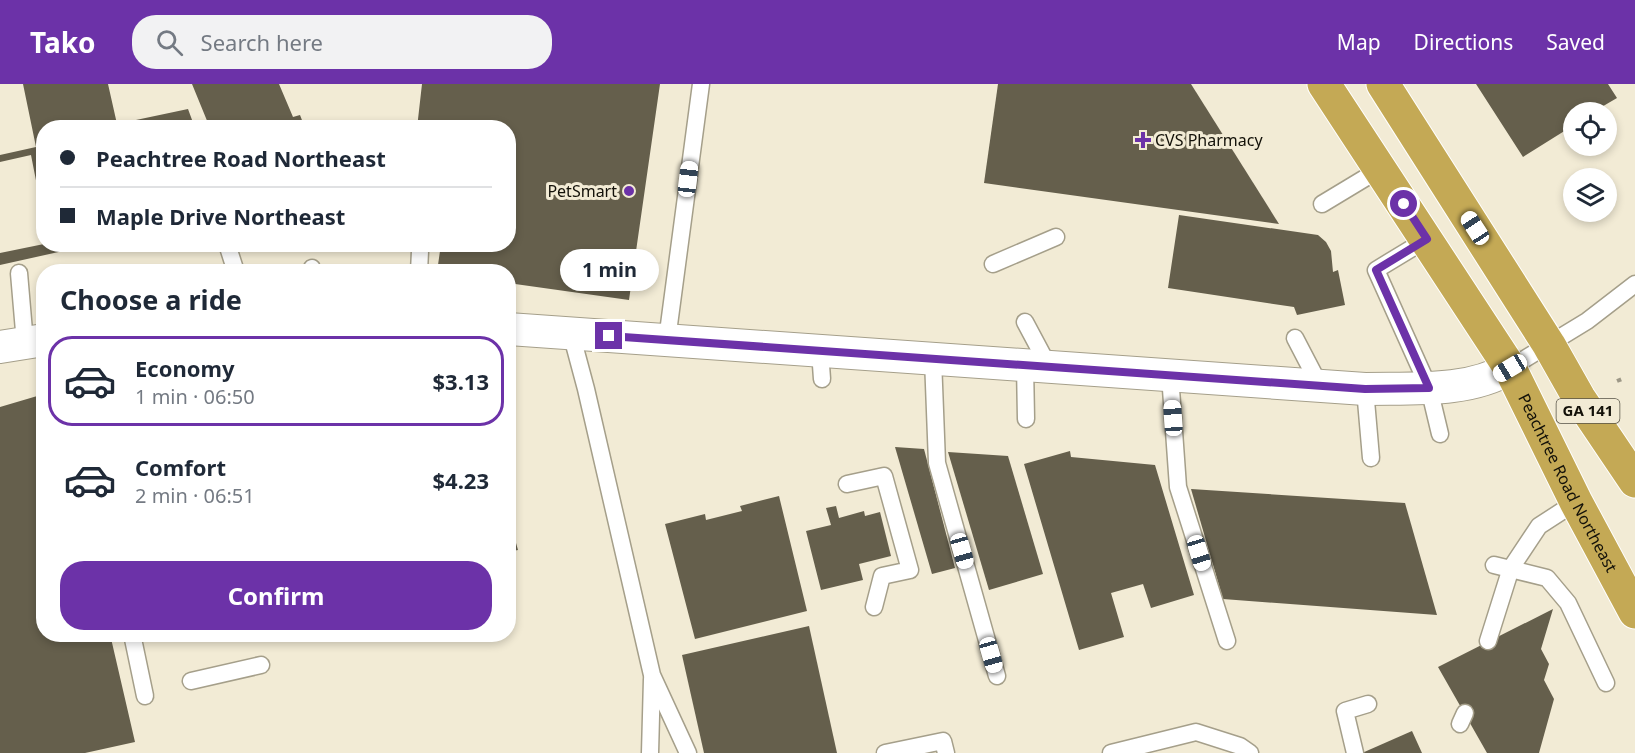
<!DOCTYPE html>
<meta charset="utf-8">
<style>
:root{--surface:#fff;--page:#f2f2f3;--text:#1f2937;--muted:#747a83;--line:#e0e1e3;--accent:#6c32a8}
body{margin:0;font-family:"Noto Sans",sans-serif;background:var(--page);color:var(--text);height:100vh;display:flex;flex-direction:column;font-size:22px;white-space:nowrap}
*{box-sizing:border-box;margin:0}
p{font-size:20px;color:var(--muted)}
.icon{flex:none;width:33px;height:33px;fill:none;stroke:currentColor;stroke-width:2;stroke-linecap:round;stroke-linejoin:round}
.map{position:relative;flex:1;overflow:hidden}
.side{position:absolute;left:36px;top:180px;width:480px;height:378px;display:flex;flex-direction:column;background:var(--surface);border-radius:24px;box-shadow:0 3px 9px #0003}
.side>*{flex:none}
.banner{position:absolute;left:36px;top:36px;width:480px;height:132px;border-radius:24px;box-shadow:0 3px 9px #0003;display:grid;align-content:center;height:132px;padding:0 24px;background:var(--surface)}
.tools{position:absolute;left:1563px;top:18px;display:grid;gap:12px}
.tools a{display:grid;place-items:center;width:54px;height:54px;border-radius:50%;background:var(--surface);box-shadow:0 3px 9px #0003;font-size:30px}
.end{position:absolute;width:27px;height:27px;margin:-14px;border:8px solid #6c32a8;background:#fff;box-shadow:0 0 0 3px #fff}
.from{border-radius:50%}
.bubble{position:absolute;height:42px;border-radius:21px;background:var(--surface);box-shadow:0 3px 9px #0003;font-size:20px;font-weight:700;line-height:42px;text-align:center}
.car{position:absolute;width:18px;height:36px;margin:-18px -9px;border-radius:8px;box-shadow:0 0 4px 2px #0007;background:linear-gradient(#fff 24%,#345 0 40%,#fff 0 76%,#345 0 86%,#fff 0)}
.banner b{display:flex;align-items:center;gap:21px;height:57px;font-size:22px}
.banner b+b{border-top:2px solid var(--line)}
.banner i{width:15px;height:15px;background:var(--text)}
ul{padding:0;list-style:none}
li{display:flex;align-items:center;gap:18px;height:90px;margin:0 12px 9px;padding:0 12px;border:3px solid transparent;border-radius:24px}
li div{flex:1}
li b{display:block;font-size:22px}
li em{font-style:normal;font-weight:700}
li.on{border-color:var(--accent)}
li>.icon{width:54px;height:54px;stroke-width:1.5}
h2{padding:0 24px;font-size:27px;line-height:72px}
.primary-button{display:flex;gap:12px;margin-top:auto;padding:12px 24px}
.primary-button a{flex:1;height:69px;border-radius:24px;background:var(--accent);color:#fff;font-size:24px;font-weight:700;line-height:69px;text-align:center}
header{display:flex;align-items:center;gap:36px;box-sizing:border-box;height:84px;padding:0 30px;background:var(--accent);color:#fff}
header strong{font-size:28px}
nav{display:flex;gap:33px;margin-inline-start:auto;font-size:21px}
.search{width:420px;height:54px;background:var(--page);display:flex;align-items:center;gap:15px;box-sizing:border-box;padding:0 21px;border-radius:24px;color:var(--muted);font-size:22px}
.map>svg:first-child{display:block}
</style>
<header>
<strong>Tako</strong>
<div class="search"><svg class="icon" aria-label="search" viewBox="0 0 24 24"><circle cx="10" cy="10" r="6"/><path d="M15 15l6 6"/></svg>Search here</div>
<nav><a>Map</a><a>Directions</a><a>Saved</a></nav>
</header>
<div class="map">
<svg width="1635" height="669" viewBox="0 0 1635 669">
<rect width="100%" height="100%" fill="#f2ebd5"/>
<g fill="#655f4c">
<polygon points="23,0 108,0 117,40 188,25 195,44 44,44 42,127 31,71 0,78 0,71 36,63"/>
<polygon points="192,0 279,0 293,33 300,31 305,44 210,44"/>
<polygon points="422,0 660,0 629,216 508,199 508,188 437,188 441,160 508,160 508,44 417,44"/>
<polygon points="998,0 1191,0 1279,140 984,99"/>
<polygon points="1476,0 1608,0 1617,14 1593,28 1574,28 1574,41 1523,73"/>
<polygon points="1179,131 1318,151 1326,158 1331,167 1333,188 1338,186 1345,221 1297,231 1294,223 1168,204"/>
<polygon points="44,160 61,160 63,167 0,181 0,169"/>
<polygon points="44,310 44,550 110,550 135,658 85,669 0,669 0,323"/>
<polygon points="895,363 924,365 955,484 932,490"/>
<polygon points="1070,367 1071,373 1155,381 1194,511 1151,524 1143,500 1111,509 1124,553 1079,566 1024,380"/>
<polygon points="948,368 1008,372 1043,490 989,506"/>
<polygon points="1191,405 1405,419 1437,531 1223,515"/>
<polygon points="779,412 807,527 695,555 665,440 705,430 706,436 742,427 740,422"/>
<polygon points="836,422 839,434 864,427 865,432 880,428 891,472 859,480 863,496 821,506 806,447 831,441 826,424"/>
<polygon points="508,431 518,466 508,468"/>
<polygon points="1553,525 1541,565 1549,580 1544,596 1554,615 1539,669 1487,669 1438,583"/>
<polygon points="809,542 837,669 704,669 682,571"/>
<polygon points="1412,647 1422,669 1362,669"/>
</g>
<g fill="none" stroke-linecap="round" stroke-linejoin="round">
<g stroke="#a59f8a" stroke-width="19">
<g id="lane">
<polyline points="1322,120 1380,85"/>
<polyline points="1427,155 1376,186 1429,304 1440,350"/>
<polyline points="227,160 236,188"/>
<polyline points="993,180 1056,153"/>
<polyline points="312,184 313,188"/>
<polyline points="419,188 420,167"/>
<polyline points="19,189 25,259"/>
<polyline points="1025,238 1049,283"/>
<polyline points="571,249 586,305 652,591 688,669"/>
<polyline points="1295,254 1320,302"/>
<polyline points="667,256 701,0"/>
<polyline points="820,267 822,295"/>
<polyline points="933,275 937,379 997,592"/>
<polyline points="1025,281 1026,335"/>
<polyline points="1510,284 1587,237 1635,200"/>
<polyline points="1170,291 1178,403 1227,557"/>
<polyline points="1365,305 1371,374"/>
<polyline points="847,400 884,392 910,486 882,492 874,523"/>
<polyline points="1494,481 1547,494 1568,519 1606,599"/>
<polyline points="132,550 145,612"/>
<polyline points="1488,557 1511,484 1539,442 1576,418"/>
<polyline points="191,597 261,581"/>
<polyline points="1460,640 1465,629"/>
<polyline points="650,669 652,595"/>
<polyline points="885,669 943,657 946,669"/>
<polyline points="1111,669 1196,648 1240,662 1250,669"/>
<polyline points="1355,669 1345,627 1368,620"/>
</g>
</g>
<g stroke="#a59f8a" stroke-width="34">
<g id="street">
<path d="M508,245L1365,305C1413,304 1468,309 1510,284"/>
<polyline points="0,263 44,256"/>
</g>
</g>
<g stroke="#fff" stroke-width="35">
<g id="highway">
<path id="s1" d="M1324,0L1510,284L1576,418L1635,528"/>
<polyline points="1383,0 1549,261 1579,314 1635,397"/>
</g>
</g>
<polyline stroke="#9d9887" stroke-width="4" stroke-dasharray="4.5 3" stroke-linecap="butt" points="1617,297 1622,295"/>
<use href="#lane" stroke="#fff" stroke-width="16"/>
<use href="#street" stroke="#fff" stroke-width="32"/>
<use href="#highway" stroke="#c4a955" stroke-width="33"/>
</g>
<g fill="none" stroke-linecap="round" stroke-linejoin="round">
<polyline stroke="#6c32a8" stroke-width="8" points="609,252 1365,305 1429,304 1376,186 1427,155 1404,120"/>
</g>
<g fill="#6c32a8" stroke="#f2ebd5" stroke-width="2">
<path d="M1140 47h6v6h6v6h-6v6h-6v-6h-6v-6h6z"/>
<circle cx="629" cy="107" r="6"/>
</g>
<g text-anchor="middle" stroke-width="6" stroke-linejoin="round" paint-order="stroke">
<rect fill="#f2ebd5" stroke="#565246" stroke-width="1.5" x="1556.5" y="315" width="63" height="24" rx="4.5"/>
<g font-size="15" font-weight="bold" fill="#131109">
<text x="1588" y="332">GA 141</text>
</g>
<g font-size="16" fill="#131109" stroke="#f2ebd5" text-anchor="start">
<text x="1155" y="62">CVS Pharmacy</text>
<text x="617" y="113" text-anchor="end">PetSmart</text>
</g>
<g font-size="16" fill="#131109" stroke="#f2ebd5">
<text dy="6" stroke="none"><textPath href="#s1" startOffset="468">Peachtree Road Northeast</textPath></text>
</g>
</g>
</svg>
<div class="tools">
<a><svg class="icon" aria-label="locate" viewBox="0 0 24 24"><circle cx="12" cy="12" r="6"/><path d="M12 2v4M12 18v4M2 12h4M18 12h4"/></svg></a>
<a><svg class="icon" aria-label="layers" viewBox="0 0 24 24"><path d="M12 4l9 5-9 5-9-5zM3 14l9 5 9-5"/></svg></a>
</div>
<i class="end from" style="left:1404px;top:120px"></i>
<i class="end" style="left:609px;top:252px"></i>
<div class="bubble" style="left:560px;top:165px;width:99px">1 min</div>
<i class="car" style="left:688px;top:95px;rotate:7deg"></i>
<i class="car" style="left:1475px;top:144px;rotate:327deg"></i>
<i class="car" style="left:1510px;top:284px;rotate:239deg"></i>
<i class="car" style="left:1173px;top:334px;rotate:356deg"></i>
<i class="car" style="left:962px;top:467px;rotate:164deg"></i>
<i class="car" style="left:1199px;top:469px;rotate:163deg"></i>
<i class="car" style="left:991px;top:571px;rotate:164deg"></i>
<div class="banner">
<b><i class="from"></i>Peachtree Road Northeast</b>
<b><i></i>Maple Drive Northeast</b>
</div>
<section class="side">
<h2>Choose a ride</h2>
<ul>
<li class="on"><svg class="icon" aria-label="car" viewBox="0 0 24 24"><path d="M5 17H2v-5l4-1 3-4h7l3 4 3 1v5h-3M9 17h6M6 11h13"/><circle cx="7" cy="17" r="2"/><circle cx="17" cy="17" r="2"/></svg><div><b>Economy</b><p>1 min · 06:50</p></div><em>$3.13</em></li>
<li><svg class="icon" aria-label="car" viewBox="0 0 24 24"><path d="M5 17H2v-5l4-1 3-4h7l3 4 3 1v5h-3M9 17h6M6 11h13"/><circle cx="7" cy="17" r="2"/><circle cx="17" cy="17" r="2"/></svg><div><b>Comfort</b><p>2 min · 06:51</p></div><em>$4.23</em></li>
</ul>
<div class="primary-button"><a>Confirm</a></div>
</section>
</div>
